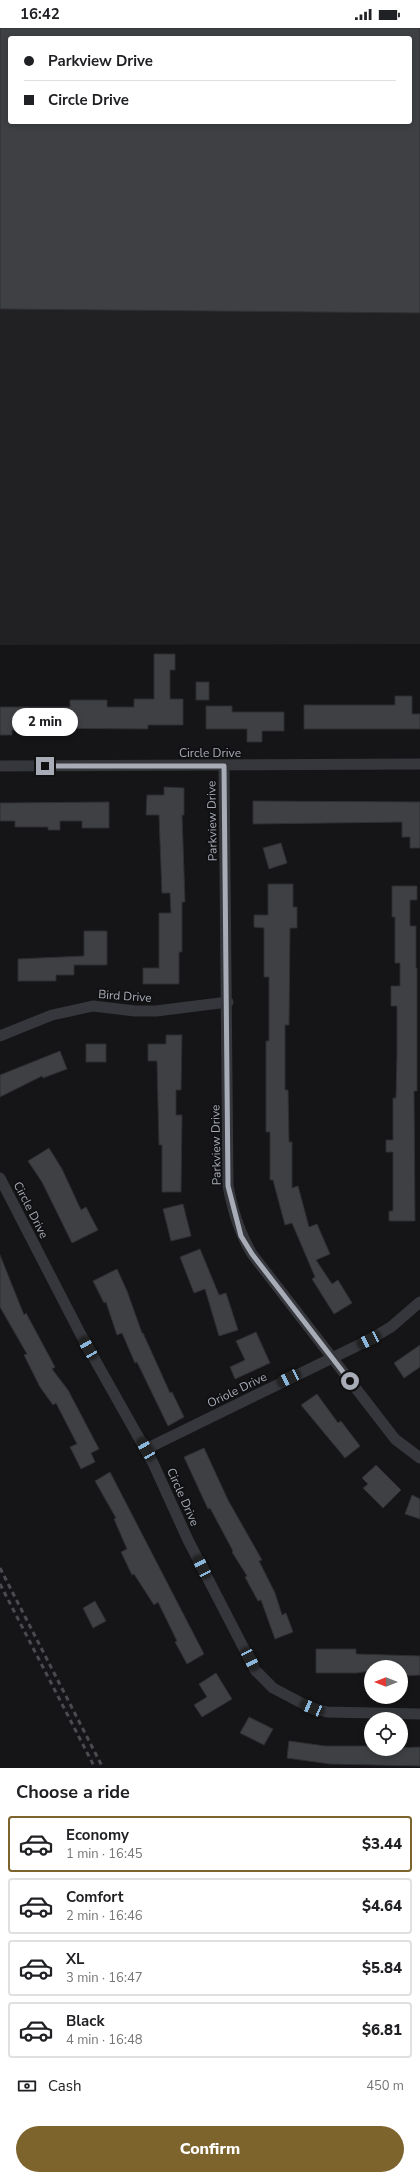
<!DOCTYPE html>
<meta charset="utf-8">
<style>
:root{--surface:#fff;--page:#f2f2f2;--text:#202124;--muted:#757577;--line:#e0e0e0;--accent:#7d632c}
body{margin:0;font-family:"Nunito Sans",sans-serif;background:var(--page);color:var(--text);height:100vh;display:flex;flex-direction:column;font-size:15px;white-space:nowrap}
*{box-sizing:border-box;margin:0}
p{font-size:13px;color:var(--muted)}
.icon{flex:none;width:22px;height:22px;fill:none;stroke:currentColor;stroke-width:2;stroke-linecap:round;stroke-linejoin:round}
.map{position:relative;height:1740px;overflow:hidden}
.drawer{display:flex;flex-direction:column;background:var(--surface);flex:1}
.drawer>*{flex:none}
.hud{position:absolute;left:8px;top:8px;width:404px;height:88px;border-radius:4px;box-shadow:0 2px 6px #0003;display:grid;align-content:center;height:88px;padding:0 16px;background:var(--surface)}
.needle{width:26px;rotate:270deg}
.fabs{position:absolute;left:364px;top:1632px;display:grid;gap:8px}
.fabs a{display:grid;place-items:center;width:44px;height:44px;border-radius:50%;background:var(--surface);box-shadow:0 2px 6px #0003;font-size:20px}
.end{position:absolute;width:18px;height:18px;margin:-9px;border:5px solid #a7acb7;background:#111;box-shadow:0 0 0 2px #111}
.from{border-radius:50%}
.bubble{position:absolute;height:28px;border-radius:14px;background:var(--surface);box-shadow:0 2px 6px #0003;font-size:13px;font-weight:800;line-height:28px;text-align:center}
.car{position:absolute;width:12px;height:24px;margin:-12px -6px;border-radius:5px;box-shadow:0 0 3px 1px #0007;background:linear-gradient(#222 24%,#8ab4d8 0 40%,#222 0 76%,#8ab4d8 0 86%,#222 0)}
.hud b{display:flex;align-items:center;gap:14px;height:38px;font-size:15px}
.hud b+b{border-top:1px solid var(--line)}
.hud i{width:10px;height:10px;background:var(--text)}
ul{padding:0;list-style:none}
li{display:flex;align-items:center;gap:12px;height:56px;margin:0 8px 6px;padding:0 8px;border:2px solid var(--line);border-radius:4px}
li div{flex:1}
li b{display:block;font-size:15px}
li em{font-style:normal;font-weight:800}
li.on{border-color:var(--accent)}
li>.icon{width:36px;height:36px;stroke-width:1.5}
h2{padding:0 16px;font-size:18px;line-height:48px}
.pay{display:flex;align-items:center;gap:10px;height:44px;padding:0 16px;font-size:15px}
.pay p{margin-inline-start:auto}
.primary-button{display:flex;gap:8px;margin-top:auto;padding:8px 16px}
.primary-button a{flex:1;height:46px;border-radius:24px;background:var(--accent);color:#fff;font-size:16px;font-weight:800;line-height:46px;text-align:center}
.status{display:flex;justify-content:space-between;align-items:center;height:28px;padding:0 20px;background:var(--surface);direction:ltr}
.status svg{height:11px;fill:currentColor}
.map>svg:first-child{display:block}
</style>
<div class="status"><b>16:42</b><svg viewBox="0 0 49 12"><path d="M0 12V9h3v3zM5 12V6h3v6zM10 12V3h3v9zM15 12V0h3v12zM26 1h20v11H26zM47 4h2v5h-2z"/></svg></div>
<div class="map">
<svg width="420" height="1740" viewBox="0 0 420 1740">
<rect width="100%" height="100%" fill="#151517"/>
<path fill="#212124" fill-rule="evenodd" d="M0,0H420V616L0,617ZM10,10H410V94H10Z"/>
<g fill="#3f4044" stroke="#2f2f33" fill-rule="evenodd">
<path d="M0,0H420V285L0,281ZM10,10H410V94H10Z"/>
<polygon points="154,626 175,626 175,642 170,642 170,671 183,671 183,697 148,697 148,701 22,700 22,702 12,702 12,707 0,707 0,679 70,679 70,672 107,672 107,679 134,679 134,671 154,671"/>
<rect x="196" y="654" width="13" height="18"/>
<polygon points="395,668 412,668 412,686 420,686 420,701 304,701 304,677 395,677"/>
<polygon points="206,678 232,678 232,684 284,684 284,703 262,703 262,714 247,714 247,701 206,701"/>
<polygon points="164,759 184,760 184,787 182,787 185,874 182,874 182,924 179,924 179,956 143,956 143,940 159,940 159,885 171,885 170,865 162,865 159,787 146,787 147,767 164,767"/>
<polygon points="253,773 420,774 420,820 410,820 410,809 402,809 402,794 253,796"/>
<polygon points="109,774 109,800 82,800 82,793 60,793 60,802 48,802 48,799 15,799 15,793 0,793 0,775"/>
<polygon points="281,815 287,835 269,841 263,820"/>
<polygon points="268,856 293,856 293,879 297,879 297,900 290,900 289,997 285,997 285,1062 288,1062 289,1114 292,1114 292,1160 298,1158 309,1199 317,1196 330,1226 316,1232 332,1256 338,1252 352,1275 334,1286 312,1251 315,1249 292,1195 285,1197 273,1152 270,1152 270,1104 266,1104 266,1013 269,1013 269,949 264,949 264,900 254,899 254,887 268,887"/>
<polygon points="392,858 417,858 417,872 410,872 410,898 416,898 416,940 417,940 417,1063 414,1063 415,1193 389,1193 389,1183 393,1183 393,1124 386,1124 386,1112 393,1112 393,1070 396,1070 397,1027 397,978 391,978 391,958 400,958 400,935 395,935 395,889 392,889"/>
<polygon points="84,903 107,903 107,937 74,937 74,947 56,947 56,953 18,953 18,931 84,928"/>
<polygon points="166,1007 182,1007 181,1062 176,1062 176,1087 182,1087 181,1164 162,1164 162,1117 159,1117 157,1033 148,1033 148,1016 166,1016"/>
<rect x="86" y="1016" width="20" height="18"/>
<polygon points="60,1023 67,1041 43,1050 42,1048 0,1069 0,1047"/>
<polygon points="49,1120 62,1141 81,1182 86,1179 98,1202 72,1215 42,1154 28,1133"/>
<polygon points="183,1176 191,1208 171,1213 163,1181"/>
<polygon points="200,1221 219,1267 226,1265 238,1302 219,1308 205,1261 194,1265 180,1229"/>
<polygon points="0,1227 24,1287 26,1285 55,1339 52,1341 68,1362 99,1421 91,1425 95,1434 81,1441 70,1419 77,1416 56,1375 53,1377 40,1359 24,1327 27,1326 0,1279"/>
<polygon points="117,1241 127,1263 142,1305 143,1305 170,1365 172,1364 184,1389 168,1398 137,1334 135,1335 122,1305 117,1307 106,1274 104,1275 93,1253"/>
<polygon points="256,1304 270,1335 235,1351 230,1339 245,1332 236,1313"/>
<polygon points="420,1317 420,1339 404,1350 394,1335"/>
<polygon points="317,1366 338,1395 341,1393 360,1418 345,1430 301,1377"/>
<polygon points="204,1420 228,1472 262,1532 259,1533 275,1565 282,1587 286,1585 293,1604 275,1611 261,1572 258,1573 245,1549 247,1548 232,1524 233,1523 210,1480 208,1481 184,1429"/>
<polygon points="376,1437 401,1462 383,1480 363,1460 368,1456 362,1450"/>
<polygon points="110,1444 204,1626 187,1636 175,1614 177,1613 158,1574 154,1577 134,1546 132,1547 121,1524 127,1521 114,1491 116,1490 95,1453"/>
<polygon points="412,1467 420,1471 420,1491 405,1486"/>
<polygon points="95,1573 106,1593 93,1600 83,1580"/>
<polygon points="316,1621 356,1621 356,1626 420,1628 420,1647 401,1648 401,1639 371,1639 371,1643 356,1645 316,1645"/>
<polygon points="216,1645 232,1671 202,1689 194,1677 207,1669 199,1656"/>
<polygon points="249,1689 273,1701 264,1717 240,1705"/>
<polygon points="289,1713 325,1718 371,1718 371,1721 420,1719 420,1738 330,1736 287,1730"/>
</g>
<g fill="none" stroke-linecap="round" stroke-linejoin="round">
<g stroke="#36373c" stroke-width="11">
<polyline points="0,738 420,736"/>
<path d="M224,738L228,1158C233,1183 239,1204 252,1226L395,1411L420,1430"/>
<polyline points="0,1008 52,987 93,978 135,983 156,983 228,974"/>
<polyline points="0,1150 81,1307 153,1435 188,1512 255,1642 273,1660 311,1680 327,1684 420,1686"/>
<polyline points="146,1421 369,1312 391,1299 420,1274"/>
</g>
<g stroke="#494b51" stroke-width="3" stroke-dasharray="5 4" stroke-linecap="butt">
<polyline points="0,1540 103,1740"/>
<polyline points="0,1556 95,1740"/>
</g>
</g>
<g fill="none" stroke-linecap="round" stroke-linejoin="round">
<polyline stroke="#a7acb7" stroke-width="5" points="45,738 224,738 228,1158 241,1208 252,1226 350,1353"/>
</g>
<g text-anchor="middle" stroke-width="3.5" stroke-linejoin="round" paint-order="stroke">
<g font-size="12" fill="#a7acb7" stroke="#101012">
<text x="210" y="729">Circle Drive</text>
<text transform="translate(212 793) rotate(-91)" y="4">Parkview Drive</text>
<text transform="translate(125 968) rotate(4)" y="4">Bird Drive</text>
<text transform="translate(216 1117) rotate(-91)" y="4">Parkview Drive</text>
<text transform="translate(31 1182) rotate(63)" y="4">Circle Drive</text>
<text transform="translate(237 1362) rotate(-26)" y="4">Oriole Drive</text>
<text transform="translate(183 1469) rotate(66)" y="4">Circle Drive</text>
</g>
</g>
</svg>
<div class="fabs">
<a><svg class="needle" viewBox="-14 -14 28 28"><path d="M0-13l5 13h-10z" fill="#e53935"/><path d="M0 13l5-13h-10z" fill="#757577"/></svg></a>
<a><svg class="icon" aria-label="locate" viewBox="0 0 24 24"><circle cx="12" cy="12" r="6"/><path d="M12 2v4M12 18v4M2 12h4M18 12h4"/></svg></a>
</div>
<i class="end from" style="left:350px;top:1353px"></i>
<i class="end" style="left:45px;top:738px"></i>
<div class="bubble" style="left:12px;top:680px;width:66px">2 min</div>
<i class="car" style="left:369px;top:1312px;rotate:244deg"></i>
<i class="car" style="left:88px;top:1320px;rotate:330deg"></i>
<i class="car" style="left:289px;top:1350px;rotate:244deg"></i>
<i class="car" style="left:146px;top:1421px;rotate:330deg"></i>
<i class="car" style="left:202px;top:1539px;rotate:333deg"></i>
<i class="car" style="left:250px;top:1631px;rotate:153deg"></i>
<i class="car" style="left:312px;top:1680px;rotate:293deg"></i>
<div class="hud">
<b><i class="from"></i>Parkview Drive</b>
<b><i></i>Circle Drive</b>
</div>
</div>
<section class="drawer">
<h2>Choose a ride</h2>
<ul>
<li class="on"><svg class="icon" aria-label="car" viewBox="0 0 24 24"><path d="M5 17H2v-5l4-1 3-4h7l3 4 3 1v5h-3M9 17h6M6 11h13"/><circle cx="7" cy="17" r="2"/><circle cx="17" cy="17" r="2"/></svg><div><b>Economy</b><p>1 min · 16:45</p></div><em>$3.44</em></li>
<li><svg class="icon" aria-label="car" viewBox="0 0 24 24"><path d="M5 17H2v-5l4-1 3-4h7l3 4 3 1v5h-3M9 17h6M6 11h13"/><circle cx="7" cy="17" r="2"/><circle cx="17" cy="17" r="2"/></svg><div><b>Comfort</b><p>2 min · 16:46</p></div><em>$4.64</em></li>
<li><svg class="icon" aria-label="car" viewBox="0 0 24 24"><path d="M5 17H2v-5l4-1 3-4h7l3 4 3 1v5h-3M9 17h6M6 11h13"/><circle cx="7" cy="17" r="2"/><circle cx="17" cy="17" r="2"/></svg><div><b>XL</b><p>3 min · 16:47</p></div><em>$5.84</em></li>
<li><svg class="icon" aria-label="car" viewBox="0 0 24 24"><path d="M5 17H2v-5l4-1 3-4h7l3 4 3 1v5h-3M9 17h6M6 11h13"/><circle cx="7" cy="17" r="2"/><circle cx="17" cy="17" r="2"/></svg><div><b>Black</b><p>4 min · 16:48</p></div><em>$6.81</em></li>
</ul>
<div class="pay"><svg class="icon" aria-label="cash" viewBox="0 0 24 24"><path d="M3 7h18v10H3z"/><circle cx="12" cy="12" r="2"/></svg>Cash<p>450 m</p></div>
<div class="primary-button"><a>Confirm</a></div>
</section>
